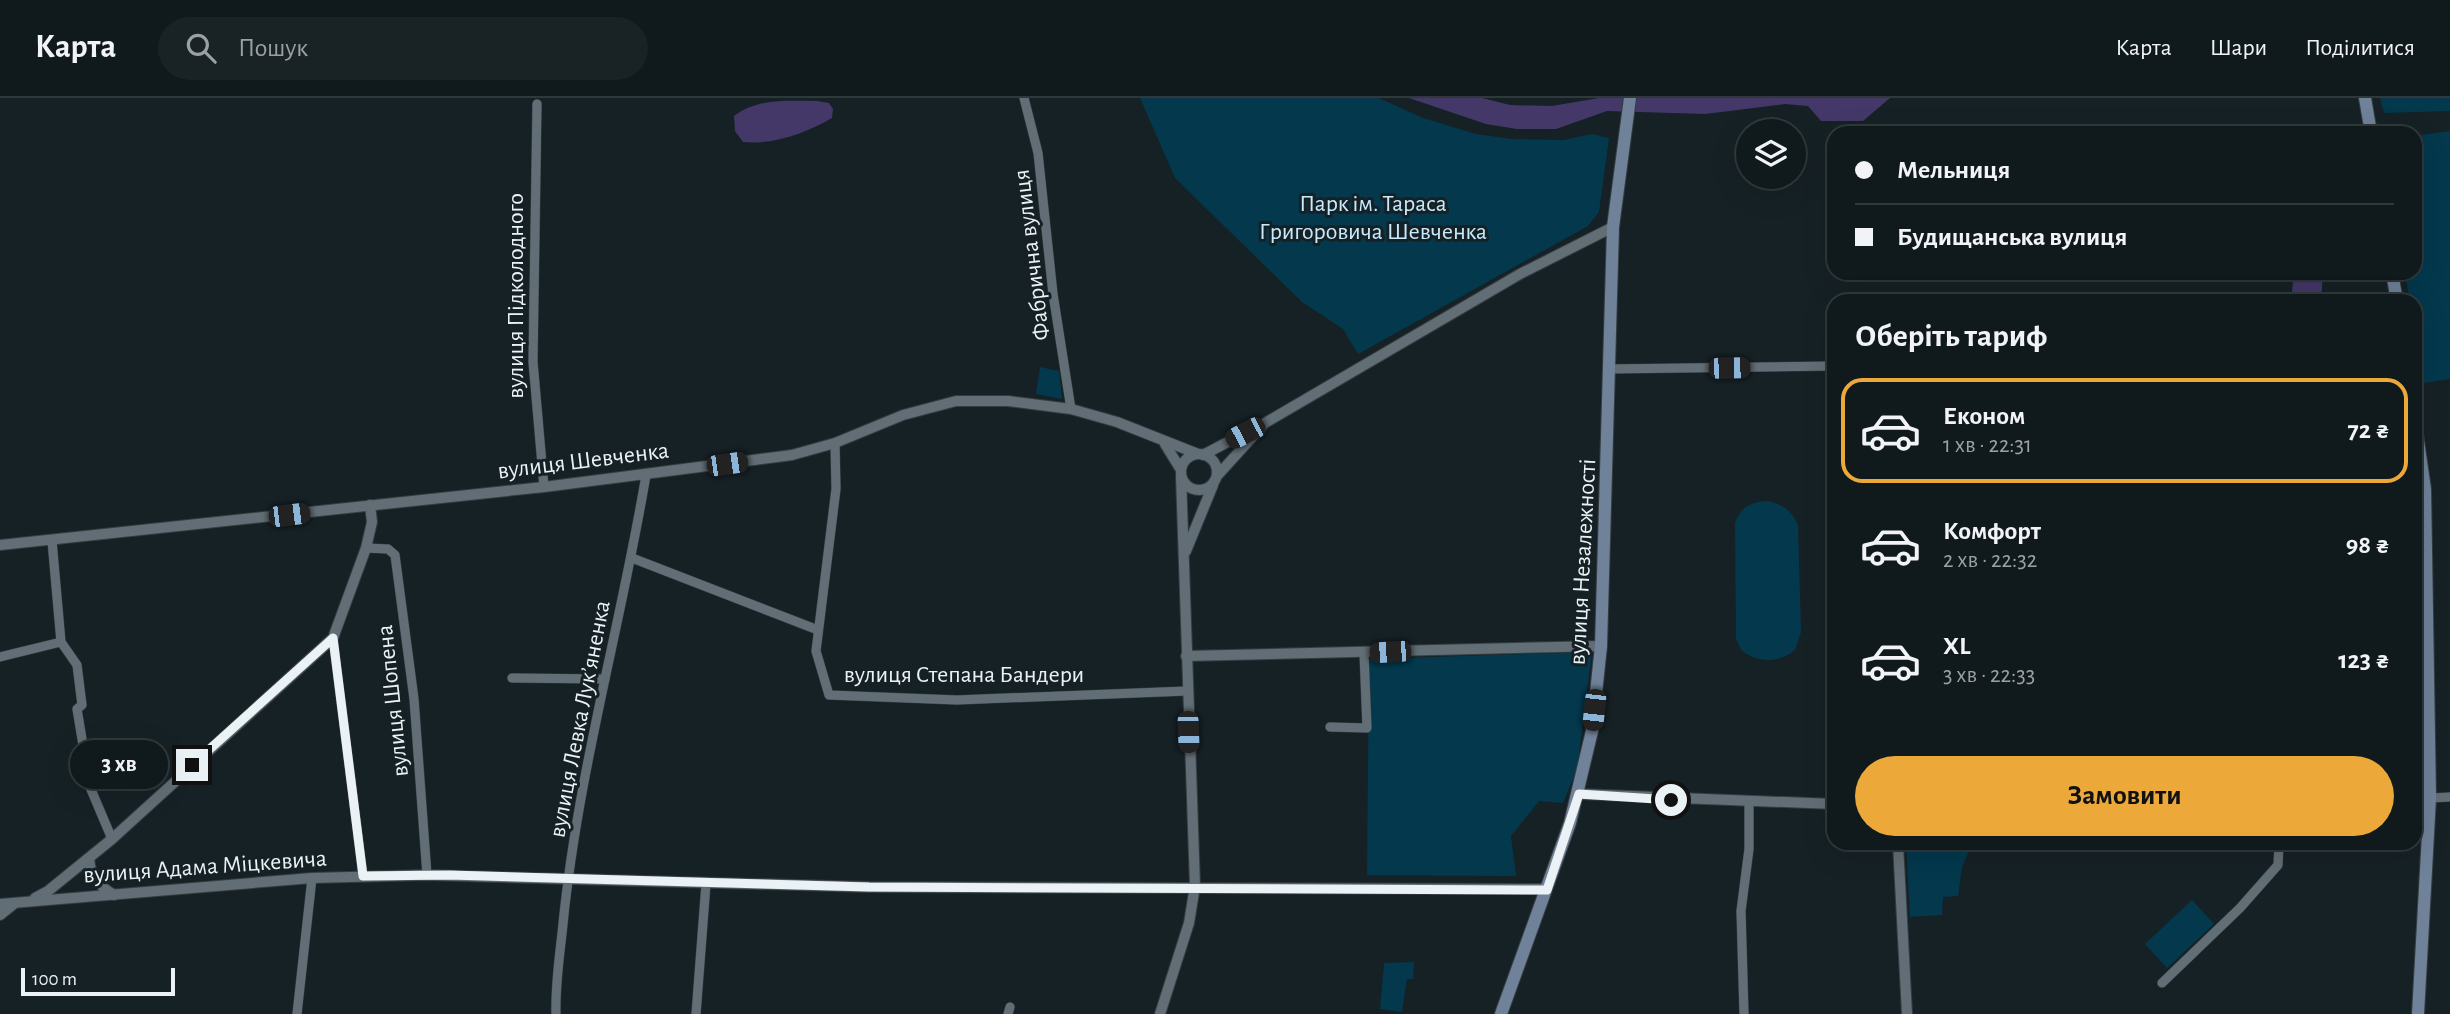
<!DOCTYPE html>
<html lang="uk">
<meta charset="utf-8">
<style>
:root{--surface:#10191c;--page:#192225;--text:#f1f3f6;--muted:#9ca0a3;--line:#30383b;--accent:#eca93a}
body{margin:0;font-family:"Alegreya Sans",sans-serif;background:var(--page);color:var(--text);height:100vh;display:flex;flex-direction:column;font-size:26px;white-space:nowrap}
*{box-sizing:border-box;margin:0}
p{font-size:23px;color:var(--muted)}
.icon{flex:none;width:38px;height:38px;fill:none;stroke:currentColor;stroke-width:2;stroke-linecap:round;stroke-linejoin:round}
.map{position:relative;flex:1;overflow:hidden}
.panel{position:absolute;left:1827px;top:196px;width:595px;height:556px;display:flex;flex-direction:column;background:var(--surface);border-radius:21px;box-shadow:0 7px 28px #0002,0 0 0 2px var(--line)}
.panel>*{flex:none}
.guide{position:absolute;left:1827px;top:28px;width:595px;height:154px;border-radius:21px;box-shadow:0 7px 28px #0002,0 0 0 2px var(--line);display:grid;align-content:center;height:154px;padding:0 28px;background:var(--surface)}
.controls{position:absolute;left:1736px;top:21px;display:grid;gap:14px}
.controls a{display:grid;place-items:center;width:70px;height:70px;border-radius:50%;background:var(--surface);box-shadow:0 7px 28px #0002,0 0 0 2px var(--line);font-size:35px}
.scale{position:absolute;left:21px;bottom:18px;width:154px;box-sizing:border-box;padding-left:7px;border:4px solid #ebf2f6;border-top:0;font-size:19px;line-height:24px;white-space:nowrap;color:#ebf2f6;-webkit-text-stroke:5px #162126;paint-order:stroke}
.end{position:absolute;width:32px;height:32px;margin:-16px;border:9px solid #ebf2f6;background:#111;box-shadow:0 0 0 4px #111}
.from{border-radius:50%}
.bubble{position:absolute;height:49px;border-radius:24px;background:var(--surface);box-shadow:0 7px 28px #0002,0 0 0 2px var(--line);font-size:23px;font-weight:700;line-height:49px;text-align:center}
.car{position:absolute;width:21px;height:42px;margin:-21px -10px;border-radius:9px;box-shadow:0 0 5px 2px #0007;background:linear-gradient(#222 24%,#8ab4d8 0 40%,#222 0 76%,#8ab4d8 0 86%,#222 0)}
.guide b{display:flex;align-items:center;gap:24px;height:66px;font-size:26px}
.guide b+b{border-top:2px solid var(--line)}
.guide i{width:18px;height:18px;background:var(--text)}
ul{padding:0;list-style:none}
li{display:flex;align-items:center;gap:21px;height:105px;margin:0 14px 10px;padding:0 14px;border:4px solid transparent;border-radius:21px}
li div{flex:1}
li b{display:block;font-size:26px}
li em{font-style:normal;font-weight:700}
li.selected{border-color:var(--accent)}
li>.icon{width:63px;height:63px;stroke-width:1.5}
h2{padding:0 28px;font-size:32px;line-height:84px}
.primary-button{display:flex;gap:14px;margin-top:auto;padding:14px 28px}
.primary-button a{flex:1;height:80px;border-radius:42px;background:var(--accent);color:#111;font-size:28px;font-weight:700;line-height:80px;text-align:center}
header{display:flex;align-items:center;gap:42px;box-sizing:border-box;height:98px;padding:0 35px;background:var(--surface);border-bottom:2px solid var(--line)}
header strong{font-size:33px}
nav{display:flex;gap:38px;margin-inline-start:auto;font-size:24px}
.search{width:490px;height:63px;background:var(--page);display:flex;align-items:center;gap:18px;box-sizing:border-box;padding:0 24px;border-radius:38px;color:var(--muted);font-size:26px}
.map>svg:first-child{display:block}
</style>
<header>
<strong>Карта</strong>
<div class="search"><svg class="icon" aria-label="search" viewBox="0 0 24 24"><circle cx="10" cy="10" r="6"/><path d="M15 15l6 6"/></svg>Пошук</div>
<nav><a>Карта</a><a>Шари</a><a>Поділитися</a></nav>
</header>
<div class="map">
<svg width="2450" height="916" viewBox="0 0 2450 916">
<rect width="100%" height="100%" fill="#162126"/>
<g fill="#03384d">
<polygon points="1140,0 1379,0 1423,20 1476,36 1512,41 1564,42 1592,36 1609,40 1599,114 1588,128 1358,256 1343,231 1302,204 1175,80"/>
<polygon points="2380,0 2450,0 2450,13 2384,15"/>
<polygon points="2450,33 2450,281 2424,285 2415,234 2415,203 2410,203 2405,175 2415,175 2415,38"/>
<polygon points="1040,269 1059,273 1062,301 1036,296"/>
<path d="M1767,403C1783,406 1792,413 1798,427L1801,534L1795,552C1779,565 1759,565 1742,553L1736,541L1735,425C1740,409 1751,404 1767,403Z"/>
<polygon points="1592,554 1577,671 1563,705 1539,703 1511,738 1516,778 1367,777 1369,561"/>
<polygon points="1906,746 1972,746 1962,769 1958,798 1943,799 1942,817 1910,819"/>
<polygon points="2192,802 2214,826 2167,870 2145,846"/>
<polygon points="1414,864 1413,881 1407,881 1402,914 1380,911 1384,865"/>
</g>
<g fill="#443869">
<polygon points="1409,0 1482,0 1510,7 1552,8 1599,0 1890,0 1863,23 1821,23 1808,8 1785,6 1705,16 1607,13 1556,31 1517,31 1486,26"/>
<path d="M817,3L829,5L833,11L832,20C806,35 774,47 743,44L735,33L734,18C758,0 787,3 817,3Z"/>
<polygon points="2294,175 2323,175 2321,203 2291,203"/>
</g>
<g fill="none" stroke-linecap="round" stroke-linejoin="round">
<g stroke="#363d42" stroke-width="10">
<g id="minor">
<polyline points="1024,0 1038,55 1053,196 1071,311"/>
<polyline points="537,6 533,264 544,389"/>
<polyline points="1608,271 1834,268"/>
<polyline points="835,345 836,391 816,553 829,597 957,602 1187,593"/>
<polyline points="52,443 61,544 77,567 82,607 77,611 90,689 112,741"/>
<polyline points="366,450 388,451 395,457 414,601 427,777"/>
<polyline points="632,460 818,532"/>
<polyline points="333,540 363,778"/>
<polyline points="0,559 61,544"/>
<polyline points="512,580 605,581"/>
<polyline points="1330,629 1367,630 1364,555"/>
<polyline points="2430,700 2450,699"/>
<polyline points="2162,885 2240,810 2278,767 2279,746"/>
<polyline points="297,916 312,780"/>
<path d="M556,916C555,886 560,856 563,826C578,674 621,527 646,377"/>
<polyline points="696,916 706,786"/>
<polyline points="1008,916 1010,909"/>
<polyline points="1744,916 1741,813 1749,751 1749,705"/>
</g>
</g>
<g stroke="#363d42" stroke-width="12">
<g id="tertiary">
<polyline points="1165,346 1181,372"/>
<circle cx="1199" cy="374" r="18"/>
<polyline points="1203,357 1260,327"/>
<polyline points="1217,378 1265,325 1520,176 1613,129"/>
<polyline points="0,447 544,389 792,357 835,345 903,317 956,303 1008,303 1071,311 1117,324 1198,356"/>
<polyline points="1186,453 1213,387"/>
<polyline points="1186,558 1601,548"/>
<polyline points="1579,696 1834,706"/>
<polyline points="2415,705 2429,724"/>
<polyline points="1898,746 1907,916"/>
<path d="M89,761C91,780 98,787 114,797"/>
<polyline points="35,800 48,793 112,741 333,540 366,450 372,424 370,407"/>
<polyline points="0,806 312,780 427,777 869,789 1547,791"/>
<polyline points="0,817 15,805"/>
<polyline points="1160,916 1189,825 1195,788 1181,378"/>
</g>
</g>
<g stroke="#363d42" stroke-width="14">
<g id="secondary">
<polyline points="2365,0 2371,35"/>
<polyline points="2392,175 2397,203"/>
<polyline points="2415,322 2425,391 2430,700 2418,916"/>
<polyline points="1501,916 1570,725 1592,633 1601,548 1613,129 1630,0"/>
</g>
</g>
<use href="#minor" stroke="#626e75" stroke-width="9"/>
<use href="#tertiary" stroke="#626e75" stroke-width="10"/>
<use href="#secondary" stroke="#6f8299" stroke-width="12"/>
</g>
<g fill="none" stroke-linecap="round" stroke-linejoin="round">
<polyline stroke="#ebf2f6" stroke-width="9" points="192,667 333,540 363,778 450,777 869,789 1547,792 1579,696 1671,702"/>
</g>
<g text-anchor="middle" stroke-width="6" stroke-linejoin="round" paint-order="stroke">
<g font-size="24" fill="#c7eafd" stroke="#162126">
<text x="1373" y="113">Парк ім. Тараса<tspan x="1373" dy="28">Григоровича Шевченка</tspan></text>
</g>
<g font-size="24" fill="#ebf2f6" stroke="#162126">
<text transform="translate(1031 157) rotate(-97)" y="8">Фабрична вулиця</text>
<text transform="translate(515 198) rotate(-90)" y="8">вулиця Підколодного</text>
<text transform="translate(583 362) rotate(-7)" y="8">вулиця Шевченка</text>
<text transform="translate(1582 464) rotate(-87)" y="8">вулиця Незалежності</text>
<text x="964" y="584">вулиця Степана Бандери</text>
<text transform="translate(392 603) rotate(-96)" y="8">вулиця Шопена</text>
<text transform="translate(579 621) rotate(-79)" y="8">вулиця Левка Лукʼяненка</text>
<text transform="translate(205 768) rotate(-4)" y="8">вулиця Адама Міцкевича</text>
</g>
</g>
</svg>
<div class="controls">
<a><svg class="icon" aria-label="layers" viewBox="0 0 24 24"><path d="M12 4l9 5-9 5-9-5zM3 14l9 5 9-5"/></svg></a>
</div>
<div class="scale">100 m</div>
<i class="end from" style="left:1671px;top:702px"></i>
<i class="end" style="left:192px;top:667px"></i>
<div class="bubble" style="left:70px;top:642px;width:98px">3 хв</div>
<i class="car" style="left:1729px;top:270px;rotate:89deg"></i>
<i class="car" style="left:1245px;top:335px;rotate:243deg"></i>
<i class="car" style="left:727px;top:366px;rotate:82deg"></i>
<i class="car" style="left:289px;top:417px;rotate:83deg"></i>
<i class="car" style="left:1390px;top:554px;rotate:267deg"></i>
<i class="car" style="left:1594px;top:612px;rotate:186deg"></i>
<i class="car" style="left:1188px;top:634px;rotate:178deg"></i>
<div class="guide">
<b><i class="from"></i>Мельниця</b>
<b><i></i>Будищанська вулиця</b>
</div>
<section class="panel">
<h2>Оберіть тариф</h2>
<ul>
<li class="selected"><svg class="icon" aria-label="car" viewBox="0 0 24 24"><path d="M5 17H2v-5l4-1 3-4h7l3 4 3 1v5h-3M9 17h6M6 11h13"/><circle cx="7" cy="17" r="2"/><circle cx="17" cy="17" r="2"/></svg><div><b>Економ</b><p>1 хв · 22:31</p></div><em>72 ₴</em></li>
<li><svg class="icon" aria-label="car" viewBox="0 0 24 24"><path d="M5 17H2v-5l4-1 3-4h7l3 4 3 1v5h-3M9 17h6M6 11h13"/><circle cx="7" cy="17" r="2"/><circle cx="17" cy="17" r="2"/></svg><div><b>Комфорт</b><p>2 хв · 22:32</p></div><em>98 ₴</em></li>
<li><svg class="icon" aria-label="car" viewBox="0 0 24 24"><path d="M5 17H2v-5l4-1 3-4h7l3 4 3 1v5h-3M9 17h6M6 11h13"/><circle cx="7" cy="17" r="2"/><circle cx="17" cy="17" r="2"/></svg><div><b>XL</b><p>3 хв · 22:33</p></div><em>123 ₴</em></li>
</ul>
<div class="primary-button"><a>Замовити</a></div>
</section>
</div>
